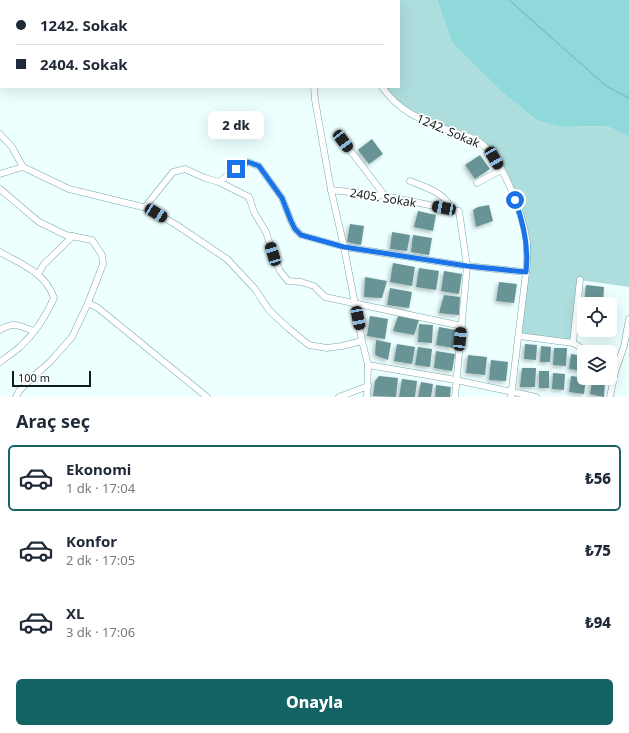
<!DOCTYPE html>
<html lang="tr">
<meta charset="utf-8">
<style>
:root{--surface:#fff;--page:#f2f2f3;--text:#1f2937;--muted:#747a83;--line:#e0e1e3;--accent:#136365}
body{margin:0;font-family:"Noto Sans",sans-serif;background:var(--page);color:var(--text);height:100vh;display:flex;flex-direction:column;font-size:15px;white-space:nowrap}
*{box-sizing:border-box;margin:0}
p{font-size:13px;color:var(--muted)}
.icon{flex:none;width:22px;height:22px;fill:none;stroke:currentColor;stroke-width:2;stroke-linecap:round;stroke-linejoin:round}
.map{position:relative;height:397px;overflow:hidden}
.drawer{display:flex;flex-direction:column;background:var(--surface);flex:1}
.drawer>*{flex:none}
.hud{position:absolute;left:0px;top:0px;width:400px;height:88px;box-shadow:0 4px 16px #0002;display:grid;align-content:center;height:88px;padding:0 16px;background:var(--surface)}
.tools{position:absolute;left:577px;top:297px;display:grid;gap:8px}
.tools a{display:grid;place-items:center;width:40px;height:40px;border-radius:6px;background:var(--surface);box-shadow:0 4px 16px #0002;font-size:20px}
.scale{position:absolute;left:12px;bottom:10px;width:79px;box-sizing:border-box;padding-left:4px;border:2px solid #0c1e1e;border-top:0;font-size:11px;line-height:14px;white-space:nowrap;color:#0c1e1e;-webkit-text-stroke:3px #fff;paint-order:stroke}
.end{position:absolute;width:18px;height:18px;margin:-9px;border:5px solid #1a73e8;background:#fff;box-shadow:0 0 0 2px #fff}
.from{border-radius:50%}
.bubble{position:absolute;height:28px;border-radius:6px;background:var(--surface);box-shadow:0 4px 16px #0002;font-size:13px;font-weight:800;line-height:28px;text-align:center}
.car{position:absolute;width:12px;height:24px;margin:-12px -6px;border-radius:5px;box-shadow:0 0 3px 1px #0007;background:linear-gradient(#222 24%,#8ab4d8 0 40%,#222 0 76%,#8ab4d8 0 86%,#222 0)}
.hud b{display:flex;align-items:center;gap:14px;height:38px;font-size:15px}
.hud b+b{border-top:1px solid var(--line)}
.hud i{width:10px;height:10px;background:var(--text)}
ul{padding:0;list-style:none}
li{display:flex;align-items:center;gap:12px;height:66px;margin:0 8px 6px;padding:0 8px;border:2px solid transparent;border-radius:6px}
li div{flex:1}
li b{display:block;font-size:15px}
li em{font-style:normal;font-weight:800}
li.on{border-color:var(--accent)}
li>.icon{width:36px;height:36px;stroke-width:1.5}
h2{padding:0 16px;font-size:18px;line-height:48px}
.action{display:flex;gap:8px;margin-top:auto;padding:8px 16px}
.action a{flex:1;height:46px;border-radius:6px;background:var(--accent);color:#fff;font-size:16px;font-weight:800;line-height:46px;text-align:center}
.map>svg:first-child{display:block}
</style>
<div class="map">
<svg width="629" height="397" viewBox="0 0 629 397">
<defs>
<filter id="shadow"><feDropShadow dx="-2" dy="2" stdDeviation="2" flood-color="#0004"/></filter>
</defs>
<rect width="100%" height="100%" fill="#edffff"/>
<polygon fill="#aeddde" points="156,0 437,0 452,43 505,95 538,121 563,127 607,126 629,137 629,287 580,280 573,343 519,336 527,264 523,224 501,170 477,141 418,118 382,87 399,87 399,1"/>
<polygon fill="#90d9da" points="437,0 629,0 629,137 607,126 562,127 538,121 505,95 452,43"/>
<g fill="none" stroke-linecap="round" stroke-linejoin="round">
<polyline stroke="#7bc3c5" stroke-width="1.5" points="509,0 597,78 608,87 629,98"/>
</g>
<g fill="#689495" filter="url(#shadow)">
<polygon points="372,139 383,154 369,164 358,150"/>
<polygon points="480,155 490,169 475,179 465,165"/>
<polygon points="489,205 493,221 476,227 473,210 478,207"/>
<polygon points="418,211 436,215 433,231 414,227"/>
<polygon points="350,224 364,226 361,245 347,242"/>
<polygon points="392,232 410,235 407,251 390,249"/>
<polygon points="413,235 432,238 429,255 411,252"/>
<polygon points="393,263 415,267 412,286 390,282"/>
<polygon points="419,268 439,271 436,290 416,287"/>
<polygon points="444,271 462,274 459,294 441,291"/>
<polygon points="365,277 387,281 382,298 364,297"/>
<polygon points="499,282 517,284 514,303 496,301"/>
<polygon points="586,285 604,287 603,304 584,304"/>
<polygon points="390,288 412,292 409,308 387,305"/>
<polygon points="444,295 460,297 459,315 439,313"/>
<polygon points="370,316 388,319 385,339 367,336"/>
<polygon points="398,316 419,320 414,335 393,331"/>
<polygon points="419,324 433,325 432,343 418,342"/>
<polygon points="439,327 456,330 453,348 436,345"/>
<polygon points="376,340 391,343 388,360 377,356 375,354"/>
<polygon points="397,344 415,347 412,364 394,361"/>
<polygon points="525,344 537,345 536,360 524,359"/>
<polygon points="541,346 551,347 550,362 540,362"/>
<polygon points="418,347 432,349 430,367 415,365"/>
<polygon points="554,348 567,348 566,366 553,365"/>
<polygon points="436,351 455,354 452,371 434,368"/>
<polygon points="571,354 584,356 584,371 569,369"/>
<polygon points="468,355 487,357 485,375 466,373"/>
<polygon points="491,360 508,362 506,381 489,380"/>
<polygon points="522,368 536,368 535,387 520,387"/>
<rect x="539" y="371" width="10" height="17"/>
<polygon points="553,373 565,374 564,390 552,389"/>
<polygon points="379,376 398,378 396,397 373,396 375,381"/>
<polygon points="571,376 586,378 584,394 569,392"/>
<polygon points="593,378 605,381 604,397 590,394"/>
<polygon points="402,379 417,381 415,397 399,397"/>
<polygon points="421,382 433,384 431,397 418,397"/>
<polygon points="436,385 451,387 450,397 435,397"/>
</g>
<g fill="none" stroke-linecap="round" stroke-linejoin="round">
<g stroke="#7aa7a8" stroke-width="7">
<g id="minor">
<polyline points="308,0 308,1"/>
<polyline points="314,87 315,100 331,190 344,247 362,341 368,365 367,397"/>
<path d="M382,87C402,115 425,121 456,133C463,135 470,137 476,140C502,154 523,215 527,243C527,250 527,257 527,264L511,397"/>
<polyline points="0,134 12,147 23,167"/>
<polyline points="343,141 385,196"/>
<polyline points="0,174 23,167 69,189 147,208 175,224 227,259 255,289 269,310 288,328 309,345 327,348 342,346 362,341"/>
<path d="M410,181C423,186 441,192 448,203V211"/>
<polyline points="219,182 236,169 248,162 259,166 282,198 291,221 295,229 301,235 344,247 467,266 526,272"/>
<polyline points="477,183 501,170"/>
<polyline points="0,189 39,222 66,235 92,240 102,255 103,264 88,303 72,337 50,362 35,375 19,391 16,397"/>
<polyline points="331,190 385,196 459,211 467,266 455,397"/>
<polyline points="145,207 173,172 185,169 205,178 219,182 249,197 254,212 266,232 273,254 280,271 288,281 301,282 314,286 325,297 462,326"/>
<path d="M0,252C22,265 45,272 54,298C46,316 34,334 20,347C14,352 7,357 0,362"/>
<polyline points="38,274 44,264 73,236"/>
<polyline points="88,303 98,308 207,397"/>
<path d="M0,330C15,321 18,326 34,331"/>
<polyline points="519,336 573,343 588,352"/>
<polyline points="573,343 580,280"/>
<polyline points="368,365 456,380 536,397"/>
<polyline points="339,397 368,386"/>
<polyline points="610,397 615,372 624,346 629,319"/>
</g>
</g>
<use href="#minor" stroke="#fff" stroke-width="6"/>
</g>
<g fill="none" stroke-linecap="round" stroke-linejoin="round">
<path stroke="#1a73e8" stroke-width="5" d="M236,169L248,162L259,166L282,198L291,221L295,229L301,235L344,247L467,266L526,272C529,247 524,224 515,200"/>
</g>
<g text-anchor="middle" stroke-width="3.5" stroke-linejoin="round" paint-order="stroke">
<g font-size="12" fill="#0c1e1e" stroke="#fff">
<text transform="translate(448 131) rotate(23)" y="4">1242. Sokak</text>
<text transform="translate(383 198) rotate(9)" y="4">2405. Sokak</text>
</g>
</g>
</svg>
<div class="tools">
<a><svg class="icon" aria-label="locate" viewBox="0 0 24 24"><circle cx="12" cy="12" r="6"/><path d="M12 2v4M12 18v4M2 12h4M18 12h4"/></svg></a>
<a><svg class="icon" aria-label="layers" viewBox="0 0 24 24"><path d="M12 4l9 5-9 5-9-5zM3 14l9 5 9-5"/></svg></a>
</div>
<div class="scale">100 m</div>
<i class="end from" style="left:515px;top:200px"></i>
<i class="end" style="left:236px;top:169px"></i>
<div class="bubble" style="left:208px;top:111px;width:56px">2 dk</div>
<i class="car" style="left:343px;top:141px;rotate:143deg"></i>
<i class="car" style="left:494px;top:158px;rotate:150deg"></i>
<i class="car" style="left:444px;top:208px;rotate:281deg"></i>
<i class="car" style="left:156px;top:213px;rotate:121deg"></i>
<i class="car" style="left:273px;top:254px;rotate:343deg"></i>
<i class="car" style="left:358px;top:318px;rotate:169deg"></i>
<i class="car" style="left:460px;top:339px;rotate:6deg"></i>
<div class="hud">
<b><i class="from"></i>1242. Sokak</b>
<b><i></i>2404. Sokak</b>
</div>
</div>
<section class="drawer">
<h2>Araç seç</h2>
<ul>
<li class="on"><svg class="icon" aria-label="car" viewBox="0 0 24 24"><path d="M5 17H2v-5l4-1 3-4h7l3 4 3 1v5h-3M9 17h6M6 11h13"/><circle cx="7" cy="17" r="2"/><circle cx="17" cy="17" r="2"/></svg><div><b>Ekonomi</b><p>1 dk · 17:04</p></div><em>₺56</em></li>
<li><svg class="icon" aria-label="car" viewBox="0 0 24 24"><path d="M5 17H2v-5l4-1 3-4h7l3 4 3 1v5h-3M9 17h6M6 11h13"/><circle cx="7" cy="17" r="2"/><circle cx="17" cy="17" r="2"/></svg><div><b>Konfor</b><p>2 dk · 17:05</p></div><em>₺75</em></li>
<li><svg class="icon" aria-label="car" viewBox="0 0 24 24"><path d="M5 17H2v-5l4-1 3-4h7l3 4 3 1v5h-3M9 17h6M6 11h13"/><circle cx="7" cy="17" r="2"/><circle cx="17" cy="17" r="2"/></svg><div><b>XL</b><p>3 dk · 17:06</p></div><em>₺94</em></li>
</ul>
<div class="action"><a>Onayla</a></div>
</section>
